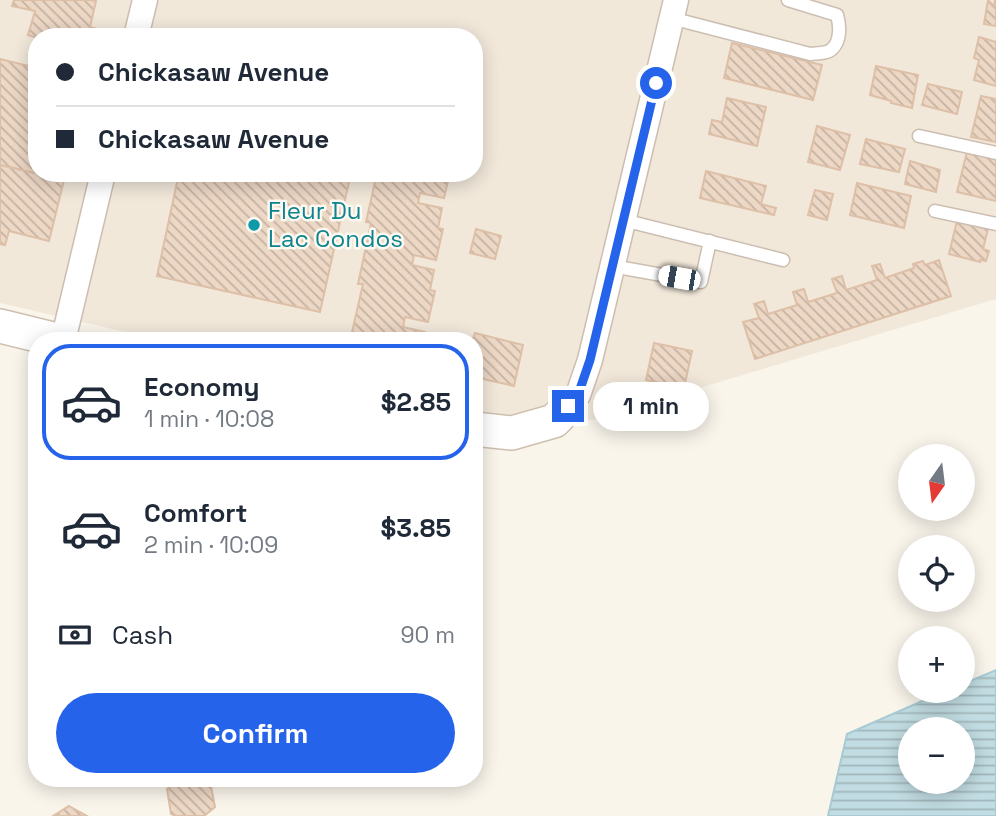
<!DOCTYPE html>
<meta charset="utf-8">
<style>
:root{--surface:#fff;--page:#f6f6f7;--text:#1f2937;--muted:#747a83;--line:#e0e1e3;--accent:#2563eb}
body{margin:0;font-family:"Space Grotesk",sans-serif;background:var(--page);color:var(--text);height:100vh;display:flex;flex-direction:column;font-size:26px;white-space:nowrap}
*{box-sizing:border-box;margin:0}
p{font-size:23px;color:var(--muted)}
.icon{flex:none;width:38px;height:38px;fill:none;stroke:currentColor;stroke-width:2;stroke-linecap:round;stroke-linejoin:round}
.map{position:relative;flex:1;overflow:hidden}
.side{position:absolute;left:28px;top:332px;width:455px;height:455px;display:flex;flex-direction:column;background:var(--surface);border-radius:28px;box-shadow:0 4px 18px #0003}
.side>*{flex:none}
.guide{position:absolute;left:28px;top:28px;width:455px;height:154px;border-radius:28px;box-shadow:0 4px 18px #0003;display:grid;align-content:center;height:154px;padding:0 28px;background:var(--surface)}
.needle{width:46px;rotate:194deg}
.buttons{position:absolute;left:898px;top:444px;display:grid;gap:14px}
.buttons a{display:grid;place-items:center;width:77px;height:77px;border-radius:50%;background:var(--surface);box-shadow:0 4px 18px #0003;font-size:35px}
.end{position:absolute;width:32px;height:32px;margin:-16px;border:9px solid #2563eb;background:#fff;box-shadow:0 0 0 4px #fff}
.from{border-radius:50%}
.bubble{position:absolute;height:49px;border-radius:24px;background:var(--surface);box-shadow:0 4px 18px #0003;font-size:23px;font-weight:700;line-height:49px;text-align:center}
.car{position:absolute;width:21px;height:42px;margin:-21px -10px;border-radius:9px;box-shadow:0 0 5px 2px #0007;background:linear-gradient(#fff 24%,#345 0 40%,#fff 0 76%,#345 0 86%,#fff 0)}
.guide b{display:flex;align-items:center;gap:24px;height:66px;font-size:26px}
.guide b+b{border-top:2px solid var(--line)}
.guide i{width:18px;height:18px;background:var(--text)}
ul{padding:12px 0 0;list-style:none}
li{display:flex;align-items:center;gap:21px;height:116px;margin:0 14px 10px;padding:0 14px;border:4px solid transparent;border-radius:28px}
li div{flex:1}
li b{display:block;font-size:26px}
li em{font-style:normal;font-weight:700}
li.active{border-color:var(--accent)}
li>.icon{width:63px;height:63px;stroke-width:1.5}
.pay{display:flex;align-items:center;gap:18px;height:77px;padding:0 28px;font-size:26px}
.pay p{margin-inline-start:auto}
.primary-button{display:flex;gap:14px;margin-top:auto;padding:14px 28px}
.primary-button a{flex:1;height:80px;border-radius:42px;background:var(--accent);color:#fff;font-size:28px;font-weight:700;line-height:80px;text-align:center}
.map>svg:first-child{display:block}
</style>
<div class="map">
<svg width="996" height="816" viewBox="0 0 996 816">
<defs>
<pattern id="water-rules" width="6" height="5" patternUnits="userSpaceOnUse" patternTransform="scale(1.75)"><rect width="6" height="5" fill="#c1dce2"/><path d="M0 2.5h6" fill="none" stroke="#a1b6ba"/></pattern>
<pattern id="building-back-hatch" width="6" height="6" patternUnits="userSpaceOnUse" patternTransform="scale(1.75)"><rect width="6" height="6" fill="#edd7c5"/><path d="M-1 5l2 2M0 0l6 6M5-1l2 2" fill="none" stroke="#c4b2a2"/></pattern>
</defs>
<rect width="100%" height="100%" fill="#faf5eb"/>
<path fill="#f1e8da" fill-rule="evenodd" d="M0,0H996V299L593,420L497,419L474,414V341H164L0,303ZM37,37H474V173H37Z"/>
<path fill="url(#water-rules)" stroke="#a8cad3" stroke-width="2" fill-rule="evenodd" d="M996,670V816H828L847,734L945,691H962L963,684ZM910,730H962V782H910Z"/>
<g fill="url(#building-back-hatch)" stroke="#debfa7" stroke-width="2">
<polygon points="14,0 91,0 96,1 90,27 97,29 95,37 37,38 28,35 35,11 12,6"/>
<polygon points="988,0 994,6 995,0 996,0 996,26 984,24"/>
<polygon points="188,29 214,37 186,37"/>
<polygon points="979,37 996,42 996,86 974,80 979,60 974,58"/>
<polygon points="732,43 822,65 813,100 724,78"/>
<polygon points="0,59 37,68 37,173 65,173 64,180 0,165"/>
<polygon points="876,66 918,75 912,108 891,103 891,101 870,95"/>
<polygon points="928,84 962,92 957,114 922,105"/>
<polygon points="981,96 996,99 996,142 971,137"/>
<polygon points="727,98 766,107 757,146 709,134 712,120 722,122"/>
<polygon points="817,126 850,135 840,170 808,162"/>
<polygon points="866,139 905,149 899,172 860,164"/>
<polygon points="967,152 996,159 996,201 957,192"/>
<polygon points="910,161 940,170 936,192 905,184"/>
<polygon points="0,165 64,180 49,241 9,231 5,245 0,244"/>
<polygon points="706,171 766,186 761,204 776,208 774,215 700,198"/>
<polygon points="179,173 351,173 320,312 157,276"/>
<polygon points="377,173 450,173 444,198 420,193 418,203 442,208 438,228 443,229 436,260 414,255 412,265 434,270 430,290 435,291 428,322 405,317 403,327 425,332 422,341 350,341 363,284 358,284 371,223 366,222"/>
<polygon points="857,183 911,196 904,228 850,215"/>
<polygon points="815,190 833,194 827,220 808,215"/>
<polygon points="957,221 988,229 983,249 989,251 986,261 980,260 980,262 949,254"/>
<polygon points="476,229 501,236 495,259 470,253"/>
<polygon points="939,260 951,296 755,359 743,322 759,318 754,304 764,301 768,314 797,305 793,292 804,289 808,302 837,293 832,279 842,276 846,290 877,280 872,266 880,264 885,278 914,268 913,264 923,261 925,265"/>
<polygon points="475,333 523,345 514,386 474,377 474,341 472,341"/>
<polygon points="654,343 692,351 684,388 646,380"/>
<polygon points="180,779 203,779 210,781 215,807 204,816 176,816 171,814 167,789"/>
<polygon points="69,806 87,816 53,816"/>
</g>
<g fill="none" stroke-linecap="round" stroke-linejoin="round">
<g stroke="#ccbeb1" stroke-width="15">
<g id="lane">
<path d="M671,18L810,54C817,53 827,54 832,49C841,41 840,25 837,15L788,0"/>
<polyline points="919,136 996,153"/>
<polyline points="935,211 996,224"/>
<polyline points="623,220 783,260"/>
<polyline points="612,266 701,282 710,241"/>
</g>
</g>
<g stroke="#ccbeb1" stroke-width="27">
<g id="street">
<polyline points="136,37 145,0"/>
<polyline points="63,341 103,173"/>
<polyline points="559,416 578,395 590,360 676,0"/>
</g>
</g>
<g stroke="#cebfaf" stroke-width="36">
<g id="secondary">
<polyline points="0,326 61,341"/>
<polyline points="474,429 512,433 554,421 559,416"/>
</g>
</g>
<use href="#lane" stroke="#fff" stroke-width="12"/>
<use href="#street" stroke="#fff" stroke-width="24"/>
<use href="#secondary" stroke="#fff" stroke-width="33"/>
</g>
<g fill="none" stroke-linecap="round" stroke-linejoin="round">
<polyline stroke="#2563eb" stroke-width="9" points="568,406 578,395 590,360 656,83"/>
</g>
<circle fill="#0f9aa8" stroke="#fdf9f1" stroke-width="2.5" cx="254" cy="225" r="7"/>
<g text-anchor="middle" stroke-width="5" stroke-linejoin="round" paint-order="stroke">
<g font-size="24" fill="#0d838f" stroke="#fdf9f1" text-anchor="start">
<text x="268" y="219">Fleur Du<tspan x="268" dy="28">Lac Condos</tspan></text>
</g>
</g>
</svg>
<div class="buttons">
<a><svg class="needle" viewBox="-14 -14 28 28"><path d="M0-13l5 13h-10z" fill="#e53935"/><path d="M0 13l5-13h-10z" fill="#747a83"/></svg></a>
<a><svg class="icon" aria-label="locate" viewBox="0 0 24 24"><circle cx="12" cy="12" r="6"/><path d="M12 2v4M12 18v4M2 12h4M18 12h4"/></svg></a>
<a>+</a>
<a>−</a>
</div>
<i class="end from" style="left:656px;top:83px"></i>
<i class="end" style="left:568px;top:406px"></i>
<div class="bubble" style="left:593px;top:382px;width:116px">1 min</div>
<i class="car" style="left:679px;top:278px;rotate:280deg"></i>
<div class="guide">
<b><i class="from"></i>Chickasaw Avenue</b>
<b><i></i>Chickasaw Avenue</b>
</div>
<section class="side">
<ul>
<li class="active"><svg class="icon" aria-label="car" viewBox="0 0 24 24"><path d="M5 17H2v-5l4-1 3-4h7l3 4 3 1v5h-3M9 17h6M6 11h13"/><circle cx="7" cy="17" r="2"/><circle cx="17" cy="17" r="2"/></svg><div><b>Economy</b><p>1 min · 10:08</p></div><em>$2.85</em></li>
<li><svg class="icon" aria-label="car" viewBox="0 0 24 24"><path d="M5 17H2v-5l4-1 3-4h7l3 4 3 1v5h-3M9 17h6M6 11h13"/><circle cx="7" cy="17" r="2"/><circle cx="17" cy="17" r="2"/></svg><div><b>Comfort</b><p>2 min · 10:09</p></div><em>$3.85</em></li>
</ul>
<div class="pay"><svg class="icon" aria-label="cash" viewBox="0 0 24 24"><path d="M3 7h18v10H3z"/><circle cx="12" cy="12" r="2"/></svg>Cash<p>90 m</p></div>
<div class="primary-button"><a>Confirm</a></div>
</section>
</div>
